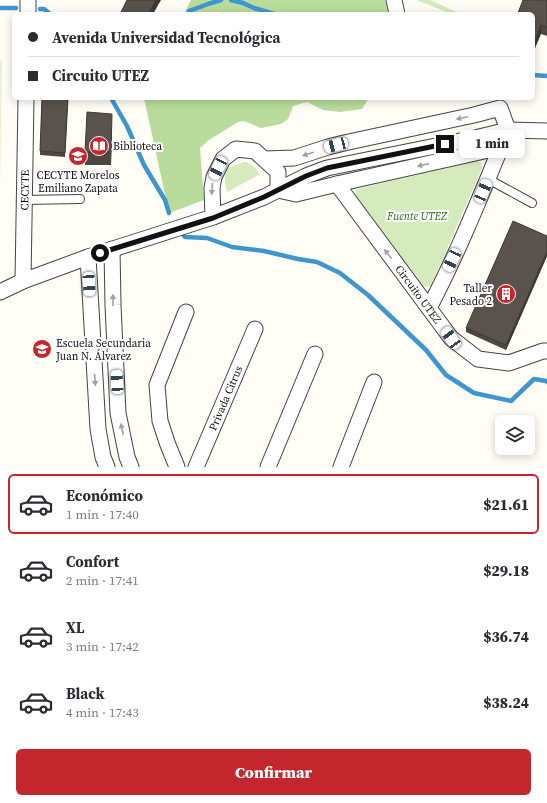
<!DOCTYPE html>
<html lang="es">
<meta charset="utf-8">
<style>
:root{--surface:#fff;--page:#f2f2f3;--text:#2b2b33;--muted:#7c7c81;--line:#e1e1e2;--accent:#c4262e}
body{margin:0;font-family:"Source Serif 4",serif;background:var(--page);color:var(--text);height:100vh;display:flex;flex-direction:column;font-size:15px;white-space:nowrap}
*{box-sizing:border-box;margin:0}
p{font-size:13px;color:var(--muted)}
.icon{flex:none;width:22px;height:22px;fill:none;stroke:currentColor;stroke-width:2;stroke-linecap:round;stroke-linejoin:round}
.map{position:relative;height:467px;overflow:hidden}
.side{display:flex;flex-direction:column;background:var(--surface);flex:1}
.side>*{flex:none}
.banner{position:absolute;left:12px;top:12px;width:523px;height:88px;border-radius:6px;box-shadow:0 2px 10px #0003;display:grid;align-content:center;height:88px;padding:0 16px;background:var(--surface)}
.controls{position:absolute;left:495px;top:415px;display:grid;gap:8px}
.controls a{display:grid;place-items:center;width:40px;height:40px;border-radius:6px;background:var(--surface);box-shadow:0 2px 10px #0003;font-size:20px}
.end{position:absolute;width:18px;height:18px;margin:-9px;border:5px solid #111;background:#fff;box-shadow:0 0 0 2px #fff}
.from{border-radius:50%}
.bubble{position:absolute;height:28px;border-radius:6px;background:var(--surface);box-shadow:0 2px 10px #0003;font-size:13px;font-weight:800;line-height:28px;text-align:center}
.car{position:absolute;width:12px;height:24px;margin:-12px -6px;border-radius:5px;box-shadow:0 0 3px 1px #0007;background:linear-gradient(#fff 24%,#345 0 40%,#fff 0 76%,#345 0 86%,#fff 0)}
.banner b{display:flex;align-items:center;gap:14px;height:38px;font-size:15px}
.banner b+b{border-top:1px solid var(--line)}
.banner i{width:10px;height:10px;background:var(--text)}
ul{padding:7px 0 0;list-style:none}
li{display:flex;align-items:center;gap:12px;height:60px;margin:0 8px 6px;padding:0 8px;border:2px solid transparent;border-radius:6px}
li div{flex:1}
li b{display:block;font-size:15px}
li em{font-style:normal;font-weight:800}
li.on{border-color:var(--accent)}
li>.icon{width:36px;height:36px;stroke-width:1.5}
.cta{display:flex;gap:8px;margin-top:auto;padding:8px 16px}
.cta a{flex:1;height:46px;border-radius:6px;background:var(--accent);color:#fff;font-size:16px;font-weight:800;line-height:46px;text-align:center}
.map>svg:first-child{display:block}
</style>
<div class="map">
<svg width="547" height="467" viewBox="0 0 547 467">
<rect width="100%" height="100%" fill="#fffdf5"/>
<g fill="#d5ebbd">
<polygon points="417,0 430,0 461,14 451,14"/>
<polygon points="477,161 481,163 482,168 431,286 421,287 354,197 357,189"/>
<path d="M244,162C253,163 255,168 260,174L227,192C224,182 224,178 227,168Z"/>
</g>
<g fill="#b9dc9c">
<polygon points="191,0 385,0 388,14 184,14"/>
<polygon points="144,98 369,98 362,109 340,112 323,110 307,102 293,106 288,119 281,124 261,128 244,121 238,122 209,140 200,148 204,200 169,213"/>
</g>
<polygon fill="#e6f2cf" points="0,61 2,61 0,194"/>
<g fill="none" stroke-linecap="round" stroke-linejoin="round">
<g stroke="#3f96cf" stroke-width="4.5">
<polyline points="231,0 243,3 254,8 274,14"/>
<polyline points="0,8 16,8"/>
<polyline points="40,9 44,9 50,14"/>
<polyline points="188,14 189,11 208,4 221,0"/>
<polyline points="533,75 547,76"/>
<polyline points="111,98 127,126 144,165 165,200 169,213"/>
<polyline points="184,236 185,237 207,238 232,247 264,251 298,259 317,262 340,273 368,295 426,350 446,375 474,393 511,401 534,379 546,381 547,382"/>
</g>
<g stroke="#444" stroke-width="10">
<g id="service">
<polyline points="488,179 532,203"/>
<polyline points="24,200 80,199"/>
</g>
</g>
<g stroke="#444" stroke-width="17">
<g id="minor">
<polyline points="394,0 397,14"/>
<polyline points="28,14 28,0"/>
<path d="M265,159L294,158L328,147L344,143L474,115L500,108L508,130C483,190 459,251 429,308"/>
<path id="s1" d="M337,184L451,338L478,359L509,363L543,351H547"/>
<polyline points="278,190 296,194 337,184 502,147"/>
<polyline points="213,217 212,188 214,177 223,159 236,149 255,151 278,172 278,190"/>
<polyline points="112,249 113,305 118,413 127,457 131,467"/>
<polyline points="88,257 98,429 103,457 107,467"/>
<path id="s2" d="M23,281L26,98"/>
<polyline points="0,292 23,281 88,257 213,217 264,197 306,176 327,168 475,138 508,130 547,131"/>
<polyline points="177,467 168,445 160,421 157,385 186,312"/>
<path id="s3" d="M196,467L255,329"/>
<polyline points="268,467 315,354"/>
<polyline points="341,467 374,382"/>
</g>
</g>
<use href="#service" stroke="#fff" stroke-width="8"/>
<use href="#minor" stroke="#fff" stroke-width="15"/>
</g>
<g fill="#4d4742">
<polygon points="547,0 547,36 541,34 533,14 518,14 518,13"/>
<polygon points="42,98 68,98 65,157 40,155"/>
<polygon points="112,127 111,165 85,165 85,152"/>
<polygon points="547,236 547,256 506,350 466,332 466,328"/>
</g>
<g fill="#3f3936">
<polygon points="156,0 161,0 153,14 148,14"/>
<polygon points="541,25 541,34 533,53 533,45"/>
<polygon points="112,114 112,127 111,165 111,152"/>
<polygon points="547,252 547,256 506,350 506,345"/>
</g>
<g fill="#5a524d" stroke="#3f3936">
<polygon points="127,0 156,0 148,14 120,14"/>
<polygon points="523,0 547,0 547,27 541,25 533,45 533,14 521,14 518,13"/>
<polygon points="42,98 68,98 65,153 40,151"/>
<polygon points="87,112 112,114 111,152 85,152"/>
<polygon points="513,221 547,236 547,252 506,345 466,328"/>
</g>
<defs><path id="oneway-solid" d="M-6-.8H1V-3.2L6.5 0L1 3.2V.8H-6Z"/></defs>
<g fill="#a0a0a0">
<use href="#oneway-solid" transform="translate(462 118) rotate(168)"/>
<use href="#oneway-solid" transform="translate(308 154) rotate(162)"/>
<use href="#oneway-solid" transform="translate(423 165) rotate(167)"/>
<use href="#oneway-solid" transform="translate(212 189) rotate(93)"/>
<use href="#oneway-solid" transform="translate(388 254) rotate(-127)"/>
<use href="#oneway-solid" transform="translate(113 300) rotate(-91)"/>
<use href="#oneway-solid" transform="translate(95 380) rotate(86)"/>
<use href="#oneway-solid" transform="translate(122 429) rotate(-102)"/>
</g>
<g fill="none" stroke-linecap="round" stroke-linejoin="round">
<polyline stroke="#111" stroke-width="5" points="100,253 213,218 264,197 306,176 327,168 445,144"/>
</g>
<defs>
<g id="library-disc" transform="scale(1)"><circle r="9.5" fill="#c4262e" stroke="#fff"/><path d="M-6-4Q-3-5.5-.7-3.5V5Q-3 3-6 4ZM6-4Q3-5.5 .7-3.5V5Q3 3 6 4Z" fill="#fff"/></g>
<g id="school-disc" transform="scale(1)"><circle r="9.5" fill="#c4262e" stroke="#fff"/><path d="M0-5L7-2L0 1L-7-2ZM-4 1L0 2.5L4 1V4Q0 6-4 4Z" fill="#fff"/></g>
<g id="building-disc" transform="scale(1)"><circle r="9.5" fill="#c4262e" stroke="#fff"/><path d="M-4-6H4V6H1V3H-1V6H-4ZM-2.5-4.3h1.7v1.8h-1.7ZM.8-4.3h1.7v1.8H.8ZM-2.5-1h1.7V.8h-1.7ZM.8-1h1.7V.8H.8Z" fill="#fff"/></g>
</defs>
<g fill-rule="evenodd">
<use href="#library-disc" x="99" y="146"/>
<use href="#school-disc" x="78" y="156"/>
<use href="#building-disc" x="506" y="294"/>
<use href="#school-disc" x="42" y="349"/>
</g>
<g text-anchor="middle" stroke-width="4" stroke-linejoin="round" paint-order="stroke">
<g font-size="11" fill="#111" stroke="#fff" text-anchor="start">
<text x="113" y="150">Biblioteca</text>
<text x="78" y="179" text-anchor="middle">CECYTE Morelos<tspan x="78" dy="13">Emiliano Zapata</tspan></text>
<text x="492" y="292" text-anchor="end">Taller<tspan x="492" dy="13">Pesado 2</tspan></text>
<text x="56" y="347">Escuela Secundaria<tspan x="56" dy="13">Juan N. Álvarez</tspan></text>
</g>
<g font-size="11" fill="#111" stroke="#fff">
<text dy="4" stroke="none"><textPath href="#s2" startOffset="91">CECYTE</textPath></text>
<text dy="4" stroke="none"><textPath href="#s1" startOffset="137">Circuito UTEZ</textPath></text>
<text dy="4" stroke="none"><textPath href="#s3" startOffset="75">Privada Citrus</textPath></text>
</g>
<g font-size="11" font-style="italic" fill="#2f6b1f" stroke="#fff">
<text x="417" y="220">Fuente UTEZ</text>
</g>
</g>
</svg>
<div class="controls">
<a><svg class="icon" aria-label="layers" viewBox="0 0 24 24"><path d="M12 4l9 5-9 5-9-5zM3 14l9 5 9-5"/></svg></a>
</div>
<i class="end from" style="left:100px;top:253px"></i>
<i class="end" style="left:445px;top:144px"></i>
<div class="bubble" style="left:459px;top:130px;width:66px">1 min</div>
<i class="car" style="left:336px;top:145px;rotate:255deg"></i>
<i class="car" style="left:218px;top:168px;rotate:207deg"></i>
<i class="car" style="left:483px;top:191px;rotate:23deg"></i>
<i class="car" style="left:452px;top:260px;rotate:205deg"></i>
<i class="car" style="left:89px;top:284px;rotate:177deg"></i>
<i class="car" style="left:451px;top:338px;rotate:324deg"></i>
<i class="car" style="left:117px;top:382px;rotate:357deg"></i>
<div class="banner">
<b><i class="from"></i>Avenida Universidad Tecnológica</b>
<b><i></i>Circuito UTEZ</b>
</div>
</div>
<section class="side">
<ul>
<li class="on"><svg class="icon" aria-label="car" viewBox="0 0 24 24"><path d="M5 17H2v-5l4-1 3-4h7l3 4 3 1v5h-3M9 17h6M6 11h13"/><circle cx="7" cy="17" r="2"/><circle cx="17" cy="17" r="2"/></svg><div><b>Económico</b><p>1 min · 17:40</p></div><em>$21.61</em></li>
<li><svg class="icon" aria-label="car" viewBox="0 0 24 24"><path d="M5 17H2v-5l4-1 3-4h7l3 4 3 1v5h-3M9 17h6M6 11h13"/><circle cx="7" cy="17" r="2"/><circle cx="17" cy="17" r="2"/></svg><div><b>Confort</b><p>2 min · 17:41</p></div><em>$29.18</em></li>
<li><svg class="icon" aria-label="car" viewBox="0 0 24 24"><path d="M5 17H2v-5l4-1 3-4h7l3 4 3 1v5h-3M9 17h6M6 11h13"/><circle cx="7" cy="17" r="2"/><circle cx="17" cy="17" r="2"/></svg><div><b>XL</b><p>3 min · 17:42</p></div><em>$36.74</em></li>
<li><svg class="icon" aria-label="car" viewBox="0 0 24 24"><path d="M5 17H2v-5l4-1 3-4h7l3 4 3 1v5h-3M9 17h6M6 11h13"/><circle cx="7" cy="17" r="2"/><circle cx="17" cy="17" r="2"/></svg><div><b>Black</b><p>4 min · 17:43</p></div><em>$38.24</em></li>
</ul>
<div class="cta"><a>Confirmar</a></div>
</section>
